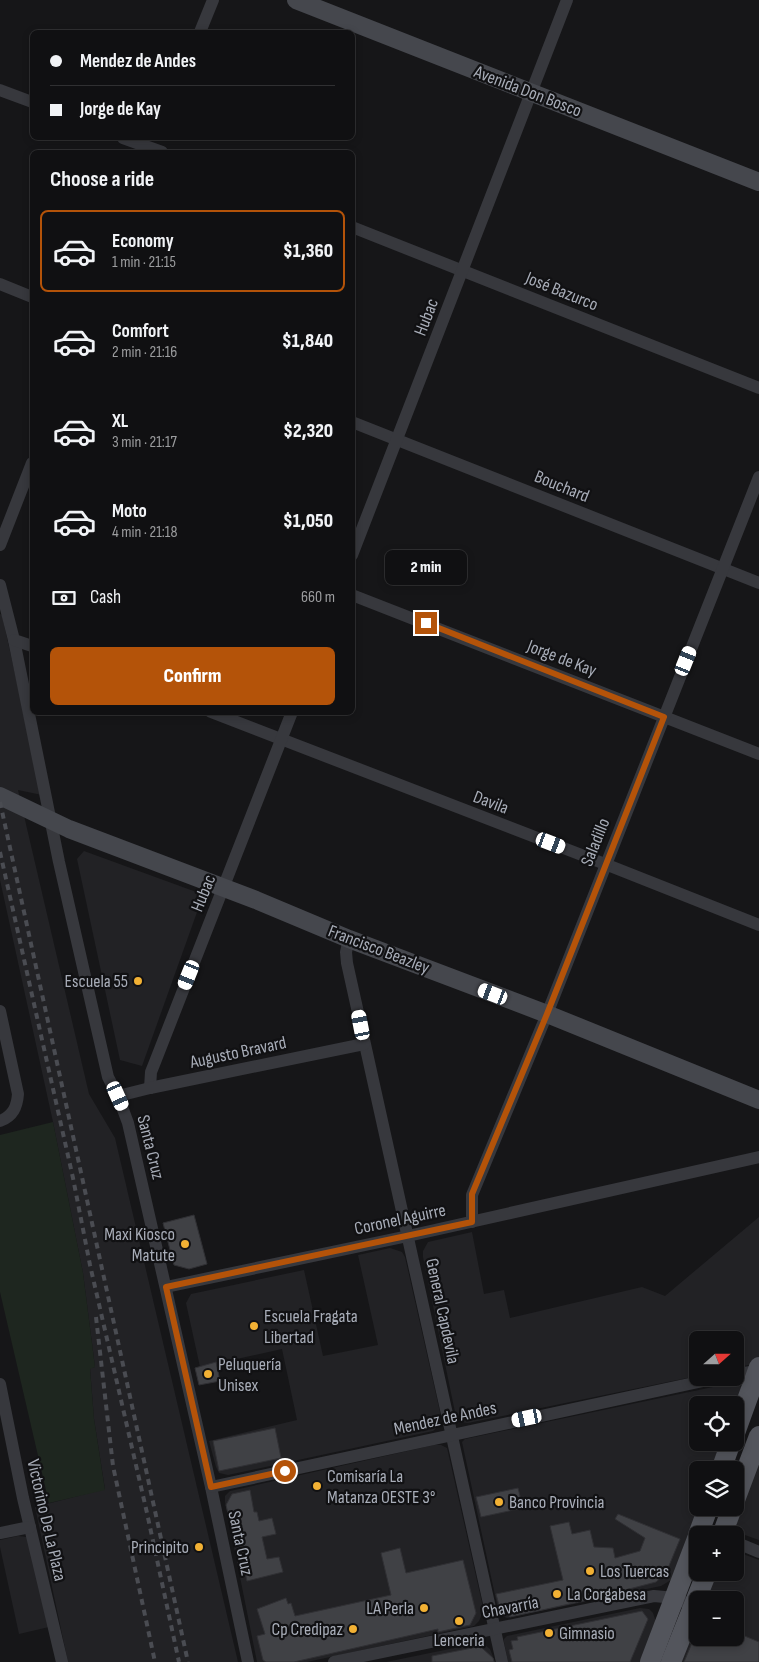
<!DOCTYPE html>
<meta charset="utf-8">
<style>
:root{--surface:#101012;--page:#19191b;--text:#f1f3f6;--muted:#9c9d9f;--line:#303032;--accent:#b45309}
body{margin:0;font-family:"Sofia Sans Condensed",sans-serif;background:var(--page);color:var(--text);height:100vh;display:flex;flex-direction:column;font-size:19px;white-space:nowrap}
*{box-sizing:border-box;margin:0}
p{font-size:16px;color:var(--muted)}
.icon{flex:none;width:28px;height:28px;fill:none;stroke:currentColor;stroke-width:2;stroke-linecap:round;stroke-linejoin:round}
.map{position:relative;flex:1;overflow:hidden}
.details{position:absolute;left:30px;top:150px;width:325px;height:565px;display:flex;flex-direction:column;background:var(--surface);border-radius:8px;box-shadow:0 2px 8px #0003,0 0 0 1px var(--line)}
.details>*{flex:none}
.top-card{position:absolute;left:30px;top:30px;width:325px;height:110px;border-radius:8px;box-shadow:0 2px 8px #0003,0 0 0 1px var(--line);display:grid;align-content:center;height:110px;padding:0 20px;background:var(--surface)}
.needle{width:32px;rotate:69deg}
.fabs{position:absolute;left:689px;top:1331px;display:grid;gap:10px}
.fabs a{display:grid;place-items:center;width:55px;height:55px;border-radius:8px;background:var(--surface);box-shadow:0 2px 8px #0003,0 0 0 1px var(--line);font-size:25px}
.end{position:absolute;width:22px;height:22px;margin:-11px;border:6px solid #b45309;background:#fff;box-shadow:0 0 0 2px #fff}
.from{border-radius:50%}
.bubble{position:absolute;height:35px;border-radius:8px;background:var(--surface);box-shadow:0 2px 8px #0003,0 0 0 1px var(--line);font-size:16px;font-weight:800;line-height:35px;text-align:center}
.car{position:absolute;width:15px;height:30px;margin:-15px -8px;border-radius:6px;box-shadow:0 0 4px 1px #0007;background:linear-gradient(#fff 24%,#345 0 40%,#fff 0 76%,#345 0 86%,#fff 0)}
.top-card b{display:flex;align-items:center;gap:18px;height:48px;font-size:19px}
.top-card b+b{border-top:1px solid var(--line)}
.top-card i{width:12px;height:12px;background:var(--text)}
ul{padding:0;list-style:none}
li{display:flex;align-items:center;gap:15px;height:82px;margin:0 10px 8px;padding:0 10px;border:2px solid transparent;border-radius:8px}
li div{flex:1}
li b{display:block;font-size:19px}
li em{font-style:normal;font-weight:800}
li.on{border-color:var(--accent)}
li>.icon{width:45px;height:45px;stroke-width:1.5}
h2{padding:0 20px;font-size:22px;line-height:60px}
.pay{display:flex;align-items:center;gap:12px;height:55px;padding:0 20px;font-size:19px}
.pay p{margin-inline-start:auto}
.button{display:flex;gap:10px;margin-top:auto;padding:10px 20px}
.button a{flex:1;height:58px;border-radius:8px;background:var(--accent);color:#fff;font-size:20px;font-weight:800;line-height:58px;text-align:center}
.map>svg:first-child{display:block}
</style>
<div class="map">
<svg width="759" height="1662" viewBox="0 0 759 1662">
<rect width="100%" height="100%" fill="#161618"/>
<g fill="#222225">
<polygon points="0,614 2,615 42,795 18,790 89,1094 115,1138 238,1662 68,1662 35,1507 105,1489 94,1419 90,1368 95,1367 83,1273 53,1122 0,880"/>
<polygon points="84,851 199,893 201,901 142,1066 120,1060 77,859"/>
<polygon points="759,1217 759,1357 753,1364 735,1368 735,1340 698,1340 697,1376 468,1423 460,1422 456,1417 423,1257 423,1251 428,1242 472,1232 484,1294 504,1290 510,1318 642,1287 665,1296"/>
<polygon points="390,1248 402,1252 405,1257 440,1412 439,1426 433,1431 228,1475 219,1473 216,1467 209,1441 297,1420 282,1349 200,1367 186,1303 191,1294 304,1270 323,1356 378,1345 358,1255"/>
<polygon points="732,1383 739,1385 743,1389 735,1405 698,1405 698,1442 726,1443 716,1470 698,1470 698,1508 701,1508 671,1580 661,1586 507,1618 502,1616 498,1609 462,1442 465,1439"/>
<polygon points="434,1445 441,1445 447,1448 448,1452 483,1607 482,1614 479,1621 474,1626 307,1662 257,1662 225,1502 225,1496 230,1491"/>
<polygon points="759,1461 759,1540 742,1534 737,1528 737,1521"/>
<polygon points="18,1536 27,1537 49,1627 19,1634 0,1547 0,1540"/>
<polygon points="735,1551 759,1560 759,1662 680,1662 697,1617 698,1638 735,1638 735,1600 704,1600 715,1573 735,1572"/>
<polygon points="640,1608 649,1609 653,1613 655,1619 655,1625 640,1662 508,1662 504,1642 504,1639 507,1636"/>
<polygon points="479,1643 485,1645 490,1649 495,1662 386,1662"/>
</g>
<polygon fill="#1e261f" points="53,1122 83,1273 95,1367 90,1369 94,1419 105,1490 49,1503 0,1292 0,1135"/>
<g fill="#404145" stroke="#303034">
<polygon points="194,1215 207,1264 189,1269 174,1265 163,1223"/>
<polygon points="216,1362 220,1381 199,1385 195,1368"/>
<polygon points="275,1428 281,1458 219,1471 213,1441"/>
<polygon points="518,1488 523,1508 481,1517 476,1497"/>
<polygon points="250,1490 254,1512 257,1512 259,1521 272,1518 276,1534 262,1537 267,1559 279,1557 283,1572 247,1581 238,1542 235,1543 226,1505 232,1494"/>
<polygon points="618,1514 680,1539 666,1573 656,1582 583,1601 510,1617 500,1609 496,1594 563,1580 550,1526 569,1522 572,1534 590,1530 594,1547 613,1548 615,1558 640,1551 645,1538 615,1519"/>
<polygon points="400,1548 406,1573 463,1560 476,1613 470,1625 438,1632 438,1629 294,1662 266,1662 263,1660 257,1636 265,1634 257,1609 286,1598 288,1604 291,1603 295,1616 391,1595 381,1553"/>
<polygon points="642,1611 648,1619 630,1662 512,1662 509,1650 513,1649 511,1641 518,1640 517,1637"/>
<polygon points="735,1632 759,1642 759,1662 684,1662 694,1638 735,1638"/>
<polygon points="477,1647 482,1648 493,1658 494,1662 432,1662 432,1656"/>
</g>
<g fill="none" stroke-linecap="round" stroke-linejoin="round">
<g stroke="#37383d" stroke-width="12">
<polyline points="200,32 213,0"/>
<polyline points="0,90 32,102"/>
<polyline points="123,138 162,152"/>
<polyline points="352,227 759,388"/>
<polyline points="0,284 32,297"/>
<polyline points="352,422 759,583"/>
<polyline points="0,545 32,463"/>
<polyline points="352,555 567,0"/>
<polyline points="0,585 14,640 59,862 108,1077 118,1096 128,1123 211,1487 248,1662"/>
<polyline points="352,595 759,754"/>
<polyline points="14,640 32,646"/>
<polyline points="211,712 605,864 759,925"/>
<polyline points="349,939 346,952 347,963 502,1662"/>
<path d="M0,1011L18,1094C17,1107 13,1116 0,1121"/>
<polyline points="150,1088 151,1072 155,1062 292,712"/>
<polyline points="118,1096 150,1088 364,1044"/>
<polyline points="472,1222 472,1195 547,1014 759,477"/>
<polyline points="166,1287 408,1236 759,1157"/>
<polyline points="735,1374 759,1371"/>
<polyline points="0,1384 23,1498 62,1662"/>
<polyline points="211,1487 717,1378"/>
<polyline points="0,1533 30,1527"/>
<polyline points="735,1542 759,1552"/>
<polyline points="334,1662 654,1596 675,1598 693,1606"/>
</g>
<g stroke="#45474d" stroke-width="18">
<polyline points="296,0 759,182"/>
<polyline points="0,796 69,829 256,900 349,939 547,1014 759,1100"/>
</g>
<g stroke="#53555c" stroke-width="20">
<polyline points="735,1433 759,1367"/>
<polyline points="721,1470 731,1442"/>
<polyline points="735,1500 759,1436"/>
<polyline points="698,1535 708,1508"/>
<polyline points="722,1535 732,1508"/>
<polyline points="650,1662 698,1536"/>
<polyline points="671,1662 707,1572"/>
</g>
<g stroke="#4a4c52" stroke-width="4" stroke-dasharray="6 5" stroke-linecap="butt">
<polyline points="0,802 188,1662"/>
<polyline points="0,852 73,1178 90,1265 147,1513 179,1662"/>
<polyline points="96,1317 113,1466 155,1662"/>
</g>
</g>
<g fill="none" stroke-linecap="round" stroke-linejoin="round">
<polyline stroke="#b45309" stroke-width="6" points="285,1471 211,1487 166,1287 472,1222 472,1194 547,1014 664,717 426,623"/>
</g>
<g fill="#f2b134" stroke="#111113" stroke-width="2">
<circle cx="138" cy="981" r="5"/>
<circle cx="185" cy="1244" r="5"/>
<circle cx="254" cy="1326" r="5"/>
<circle cx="208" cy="1374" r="5"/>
<circle cx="317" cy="1486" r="5"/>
<circle cx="499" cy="1502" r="5"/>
<circle cx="199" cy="1547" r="5"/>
<circle cx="590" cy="1571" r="5"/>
<circle cx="557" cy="1594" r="5"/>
<circle cx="424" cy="1608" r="5"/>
<circle cx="459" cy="1621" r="5"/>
<circle cx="353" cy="1629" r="5"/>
<circle cx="549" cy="1633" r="5"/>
</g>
<g text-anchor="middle" stroke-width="4.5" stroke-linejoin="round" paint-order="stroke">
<g font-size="18" fill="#a8adb8" stroke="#111113">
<text transform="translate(528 91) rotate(21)" y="6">Avenida Don Bosco</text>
<text transform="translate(562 291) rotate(22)" y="6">José Bazurco</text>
<text transform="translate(426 317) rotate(-69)" y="6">Hubac</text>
<text transform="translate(562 486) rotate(22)" y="6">Bouchard</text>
<text transform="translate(562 658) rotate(21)" y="6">Jorge de Kay</text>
<text transform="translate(491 802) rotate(21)" y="6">Davila</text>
<text transform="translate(595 842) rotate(-68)" y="6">Saladillo</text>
<text transform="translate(203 893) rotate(-68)" y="6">Hubac</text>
<text transform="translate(379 949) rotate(21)" y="6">Francisco Beazley</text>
<text transform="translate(238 1052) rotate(-12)" y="6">Augusto Bravard</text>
<text transform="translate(151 1147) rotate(76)" y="6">Santa Cruz</text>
<text transform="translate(400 1219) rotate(-12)" y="6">Coronel Aguirre</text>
<text transform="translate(443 1311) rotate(78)" y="6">General Capdevila</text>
<text transform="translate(445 1418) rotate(-12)" y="6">Mendez de Andes</text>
<text transform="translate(47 1520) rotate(77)" y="6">Victorino De La Plaza</text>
<text transform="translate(241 1543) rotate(78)" y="6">Santa Cruz</text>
<text transform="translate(510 1607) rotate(-11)" y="6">Chavarría</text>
</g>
<g font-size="18" fill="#a8adb8" stroke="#111113" text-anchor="start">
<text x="128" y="987" text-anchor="end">Escuela 55</text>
<text x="175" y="1240" text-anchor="end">Maxi Kiosco<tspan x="175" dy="21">Matute</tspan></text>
<text x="264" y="1322">Escuela Fragata<tspan x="264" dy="21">Libertad</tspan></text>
<text x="218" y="1370">Peluquería<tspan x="218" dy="21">Unisex</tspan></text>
<text x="327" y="1482">Comisaría La<tspan x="327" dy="21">Matanza OESTE 3°</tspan></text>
<text x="509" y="1508">Banco Provincia</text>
<text x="189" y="1553" text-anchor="end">Principito</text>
<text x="600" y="1577">Los Tuercas</text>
<text x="567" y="1600">La Corgabesa</text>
<text x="414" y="1614" text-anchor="end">LA Perla</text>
<text x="343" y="1635" text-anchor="end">Cp Credipaz</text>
<text x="559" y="1639">Gimnasio</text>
<text x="459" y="1646" text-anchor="middle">Lenceria</text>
</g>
</g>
</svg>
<div class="fabs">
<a><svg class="needle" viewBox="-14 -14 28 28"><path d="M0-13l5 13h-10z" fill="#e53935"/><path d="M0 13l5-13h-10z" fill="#9c9d9f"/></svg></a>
<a><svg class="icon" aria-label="locate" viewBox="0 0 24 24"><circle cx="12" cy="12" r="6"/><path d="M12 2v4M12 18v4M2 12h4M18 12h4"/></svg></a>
<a><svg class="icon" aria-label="layers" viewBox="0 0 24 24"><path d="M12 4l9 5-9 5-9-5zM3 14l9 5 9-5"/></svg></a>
<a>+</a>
<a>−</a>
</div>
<i class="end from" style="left:285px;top:1471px"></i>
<i class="end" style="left:426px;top:623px"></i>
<div class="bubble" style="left:385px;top:550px;width:82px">2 min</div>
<i class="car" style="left:686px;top:661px;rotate:22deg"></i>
<i class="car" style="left:551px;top:843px;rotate:111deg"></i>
<i class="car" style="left:189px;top:975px;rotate:202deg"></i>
<i class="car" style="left:493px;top:994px;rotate:291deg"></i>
<i class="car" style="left:361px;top:1025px;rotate:349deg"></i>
<i class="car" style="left:118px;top:1096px;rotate:156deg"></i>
<i class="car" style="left:527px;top:1418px;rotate:258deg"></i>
<div class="top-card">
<b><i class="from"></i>Mendez de Andes</b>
<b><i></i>Jorge de Kay</b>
</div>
<section class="details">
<h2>Choose a ride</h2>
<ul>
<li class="on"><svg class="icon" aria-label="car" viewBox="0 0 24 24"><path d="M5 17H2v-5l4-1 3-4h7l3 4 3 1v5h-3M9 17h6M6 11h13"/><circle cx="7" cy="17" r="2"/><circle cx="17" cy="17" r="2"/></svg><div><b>Economy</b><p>1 min · 21:15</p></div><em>$1,360</em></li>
<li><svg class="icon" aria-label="car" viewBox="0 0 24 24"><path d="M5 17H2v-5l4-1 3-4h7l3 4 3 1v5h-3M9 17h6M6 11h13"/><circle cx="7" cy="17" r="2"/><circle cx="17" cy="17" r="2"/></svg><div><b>Comfort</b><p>2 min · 21:16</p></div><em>$1,840</em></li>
<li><svg class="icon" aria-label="car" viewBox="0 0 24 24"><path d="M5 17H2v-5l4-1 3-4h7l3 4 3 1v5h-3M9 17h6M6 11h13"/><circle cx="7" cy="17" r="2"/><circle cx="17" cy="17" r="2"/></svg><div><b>XL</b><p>3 min · 21:17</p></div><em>$2,320</em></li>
<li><svg class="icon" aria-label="car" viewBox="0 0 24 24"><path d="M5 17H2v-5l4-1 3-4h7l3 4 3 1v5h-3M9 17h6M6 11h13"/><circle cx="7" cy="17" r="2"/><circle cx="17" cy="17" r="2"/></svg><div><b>Moto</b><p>4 min · 21:18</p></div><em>$1,050</em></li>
</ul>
<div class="pay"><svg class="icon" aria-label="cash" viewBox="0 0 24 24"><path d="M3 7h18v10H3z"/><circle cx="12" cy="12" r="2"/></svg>Cash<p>660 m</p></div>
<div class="button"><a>Confirm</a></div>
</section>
</div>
